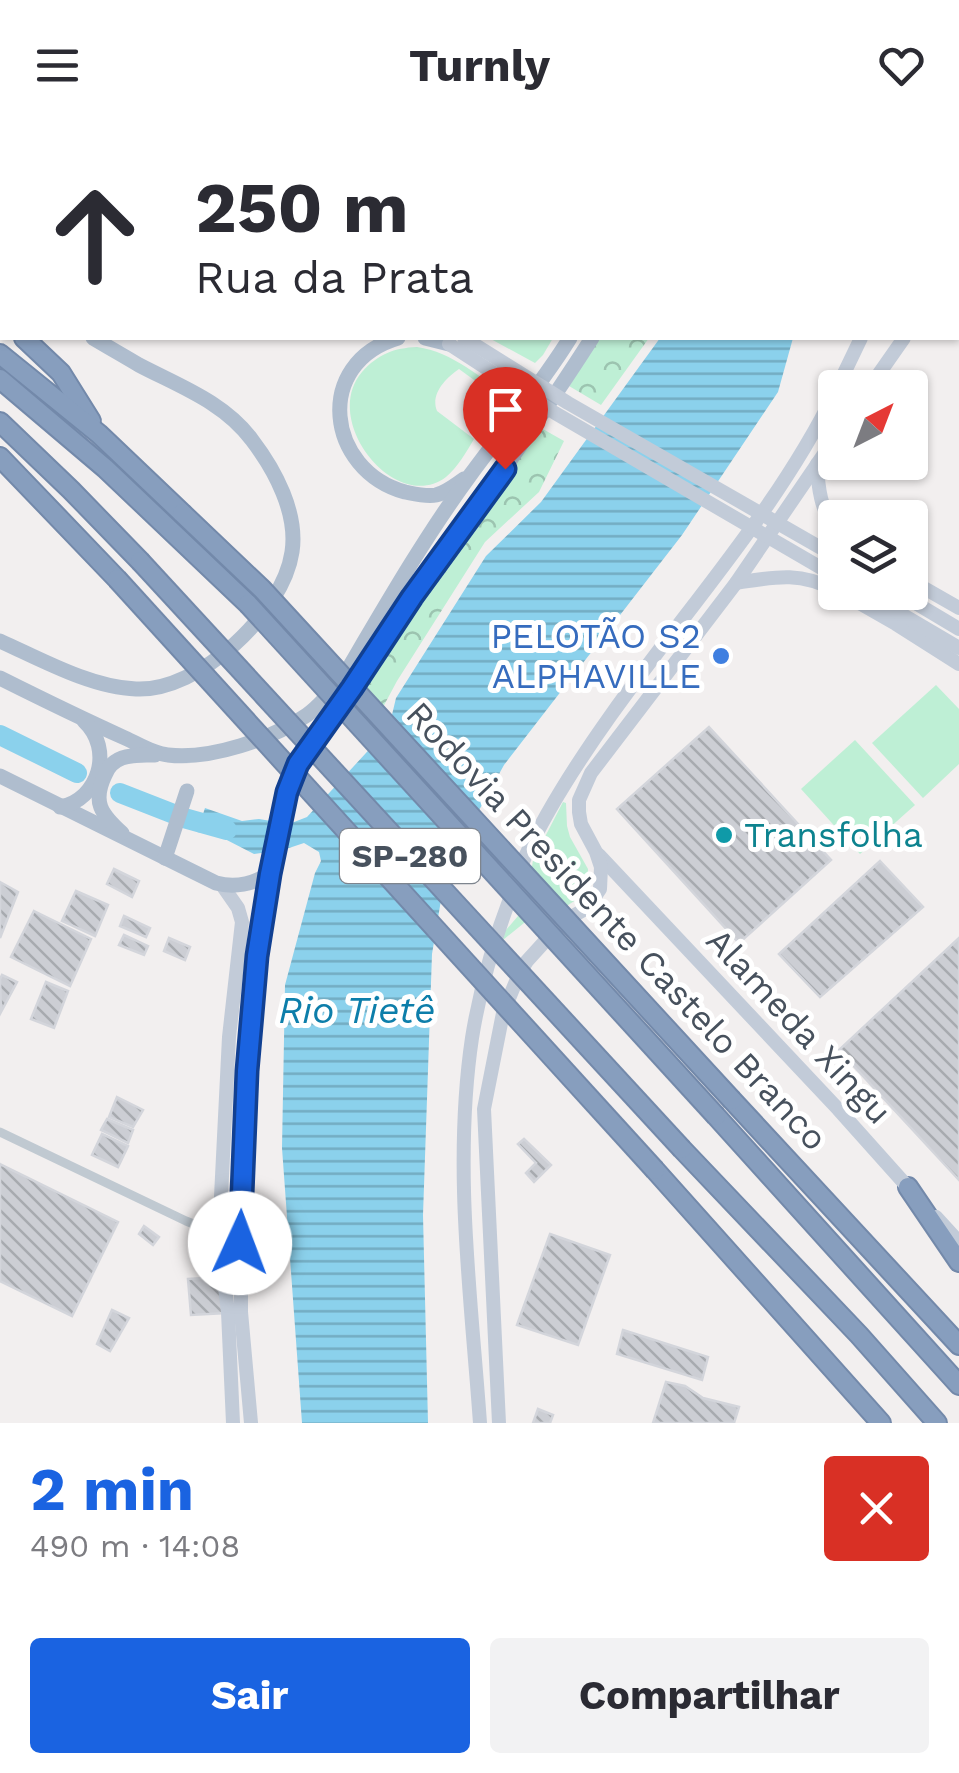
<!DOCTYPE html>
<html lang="pt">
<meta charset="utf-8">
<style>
body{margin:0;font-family:"Work Sans",sans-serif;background:#f2f2f3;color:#2b2b33;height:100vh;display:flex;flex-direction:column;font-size:38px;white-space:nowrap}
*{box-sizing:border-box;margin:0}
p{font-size:32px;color:#7c7c81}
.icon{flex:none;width:55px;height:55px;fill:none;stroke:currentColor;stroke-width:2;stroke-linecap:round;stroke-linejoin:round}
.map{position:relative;height:1293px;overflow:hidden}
.side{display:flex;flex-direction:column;background:#fff;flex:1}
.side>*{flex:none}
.top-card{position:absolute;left:0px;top:0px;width:960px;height:210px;box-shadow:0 2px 8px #0004;background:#fff;color:#2b2b33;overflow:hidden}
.needle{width:65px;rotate:42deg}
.controls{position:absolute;left:818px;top:240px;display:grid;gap:20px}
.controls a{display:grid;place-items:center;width:110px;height:110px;border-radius:10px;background:#fff;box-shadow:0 2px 8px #0004;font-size:50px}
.pin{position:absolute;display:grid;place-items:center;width:85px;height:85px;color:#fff;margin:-102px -42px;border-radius:50% 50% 50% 0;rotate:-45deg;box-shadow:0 0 10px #0007}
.pin .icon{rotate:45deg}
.me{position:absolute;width:110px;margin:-55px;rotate:2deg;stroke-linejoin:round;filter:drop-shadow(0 0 8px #0008)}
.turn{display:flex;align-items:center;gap:35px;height:210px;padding:0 30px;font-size:45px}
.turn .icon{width:130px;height:130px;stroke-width:2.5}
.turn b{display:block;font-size:70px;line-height:85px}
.round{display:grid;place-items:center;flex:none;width:105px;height:105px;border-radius:10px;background:#f2f2f3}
.head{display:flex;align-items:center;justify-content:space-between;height:170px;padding:0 30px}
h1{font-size:60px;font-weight:700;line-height:75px;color:#1a63e1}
.cta{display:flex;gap:20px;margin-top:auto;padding:20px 30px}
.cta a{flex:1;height:115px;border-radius:10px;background:#1a63e1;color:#fff;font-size:40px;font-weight:700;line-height:115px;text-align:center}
.cta a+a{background:#f2f2f3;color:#2b2b33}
header{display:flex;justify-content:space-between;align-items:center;height:130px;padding:0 30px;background:#fff;font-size:45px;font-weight:700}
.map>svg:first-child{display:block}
</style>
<header><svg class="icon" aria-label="menu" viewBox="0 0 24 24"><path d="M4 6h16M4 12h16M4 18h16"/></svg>Turnly<svg class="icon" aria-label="heart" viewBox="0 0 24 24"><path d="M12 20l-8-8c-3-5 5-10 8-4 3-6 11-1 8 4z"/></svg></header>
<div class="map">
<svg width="959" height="1293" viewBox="0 0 959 1293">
<defs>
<pattern id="forest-crowns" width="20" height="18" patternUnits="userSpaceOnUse" patternTransform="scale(2.5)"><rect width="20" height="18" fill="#beefd5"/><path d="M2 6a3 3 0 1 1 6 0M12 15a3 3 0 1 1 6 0" fill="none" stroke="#9cc4b0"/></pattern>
<pattern id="water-rules" width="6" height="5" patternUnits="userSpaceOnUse" patternTransform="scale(2.5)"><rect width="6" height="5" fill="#8bd1ec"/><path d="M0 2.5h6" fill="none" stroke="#73acc2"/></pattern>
<pattern id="building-back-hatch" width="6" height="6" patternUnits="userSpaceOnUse" patternTransform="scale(2.5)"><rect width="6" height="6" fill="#ccced4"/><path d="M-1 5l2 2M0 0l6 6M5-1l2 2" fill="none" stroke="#a7aaaf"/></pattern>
</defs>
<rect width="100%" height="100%" fill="#f2efef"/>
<g fill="url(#forest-crowns)">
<path d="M600,208H649L601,275L569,256Z"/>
<path d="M534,294L564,311L539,362L485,412L397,551L374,594L351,569Z"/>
</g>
<g fill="#beefd5">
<path d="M489,208H553L543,225L535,233Z"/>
<path d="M417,217C453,222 482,249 511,269L507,274L459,239C446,248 430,264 437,281L474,309C467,321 457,338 446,347C396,385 320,291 362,242C378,224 394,218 417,217Z"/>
<path d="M936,555L959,579V634L923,668L872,613Z"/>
<path d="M855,610L915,675L860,724L801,659Z"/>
<path d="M563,672L566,673L567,696L570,707L588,739L587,756L579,768L565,777L545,776L503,810L500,807L518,786L534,761L531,743L533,730Z"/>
</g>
<path fill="url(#water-rules)" d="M660,208H793L778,262L682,405L504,635L446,740L432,824L423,1085L428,1293H302L282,1018L285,855L315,743L321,731L319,722L304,713L283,720L254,724L219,706L197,702L205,678L242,691L259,689L289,694L307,687L377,611L391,589L396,568L486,426L541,372Z"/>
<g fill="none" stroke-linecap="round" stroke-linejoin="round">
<g stroke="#8bd1ec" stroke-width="20">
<path d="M0,605L77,643"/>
<path d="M120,663L184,688L227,700"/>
</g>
</g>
<g fill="url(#building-back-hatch)" stroke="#d3d5db" stroke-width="2.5">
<path d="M0,0H121L122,2H2V86L0,87Z"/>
<path d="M709,597L831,730L739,813L617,679Z"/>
<path d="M880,731L923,777L820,867L779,824Z"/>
<path d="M114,739L139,751L132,767L107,754Z"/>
<path d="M0,752L18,762L0,808Z"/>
<path d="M76,761L108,775L95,806L62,791Z"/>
<path d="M34,781L91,809L70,856L11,827Z"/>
<path d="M124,786L150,798L146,807L120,796Z"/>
<path d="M124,805L148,816L144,825L119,815Z"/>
<path d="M169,808L190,817L185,830L164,821Z"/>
<path d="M959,808V1050L839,920Z"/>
<path d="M2,845L17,852L1,882L0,849Z"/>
<path d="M46,852L68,861L54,898L31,889Z"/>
<path d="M117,967L143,980L133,997L109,987Z"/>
<path d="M107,989L133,1000L128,1013L101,1000Z"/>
<path d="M102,1004L128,1016L118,1037L92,1025Z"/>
<path d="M524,1009L551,1035L534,1052L526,1043L536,1033L518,1014Z"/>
<path d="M0,1034L118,1092L72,1186L0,1151Z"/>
<path d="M144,1096L159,1107L153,1115L139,1104Z"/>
<path d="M550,1104L610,1125L578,1215L517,1195Z"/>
<path d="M223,1147L226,1183L191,1185L188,1149Z"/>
<path d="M112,1180L129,1188L110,1221L97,1214Z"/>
<path d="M623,1200L708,1227L702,1250L617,1224Z"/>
<path d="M666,1252L685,1256L703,1268L739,1277L734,1293H653Z"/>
<path d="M538,1279L553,1285L550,1293H533Z"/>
</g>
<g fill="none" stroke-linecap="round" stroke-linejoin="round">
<g stroke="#7389aa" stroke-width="22">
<g id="highway">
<path d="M0,186L2,188"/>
<path d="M24,208L61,243L91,291"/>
<path d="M0,224L99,304L182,383"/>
<path d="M0,249L105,338L248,474"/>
<path d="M0,292L71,360L140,431"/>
<path d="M0,327L117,449"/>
<path d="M732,970L959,1215"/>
<path d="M716,986L959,1255"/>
<path d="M682,1019L859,1205L937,1293"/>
<path d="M655,1040L881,1293"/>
<path d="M908,1057L959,1132"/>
</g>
</g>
<g stroke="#c0c9d1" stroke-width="9">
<path d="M582,2L585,0"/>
<path d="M0,1002L186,1091L241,1113"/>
</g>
<g stroke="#c2cbd8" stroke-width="14">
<path d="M913,2V0"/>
<path d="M934,2L935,0"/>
<path d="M0,126L2,127"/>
<path d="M958,152L959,150"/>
<path d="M837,258L861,208"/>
<path d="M869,258L904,208"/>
<path d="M817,334C818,358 821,380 835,399"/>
<path d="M910,450L959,478"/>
<path d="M736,453C774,447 799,441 835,460"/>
<path d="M840,462L896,494L959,534"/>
<path d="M864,462L959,518"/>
<path d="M897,462L959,499"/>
<path d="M599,725L838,979L914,1064"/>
<path d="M518,747C531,770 540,783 566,790"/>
<path d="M222,755L238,778L242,792L229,907L219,1106L228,1182L233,1293"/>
<path d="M936,1087L959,1112"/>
<path d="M251,1293L241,1182V1113L249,907L257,827L269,744"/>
<path d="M480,1293C471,1166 453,1035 472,908C480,858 494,810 512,763C517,751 520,739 525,727C548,677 579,630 611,585C687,478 777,380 835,262"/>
<path d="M499,1293L484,979L503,883L519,844L527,831L547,809L566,790L587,778L600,759L601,737L596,722L581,694L579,682V670L591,643L736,453L835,308"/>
</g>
<g stroke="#afbdce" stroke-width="15">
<path d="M644,2V0"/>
<path d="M660,2L661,0"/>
<path d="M0,134L2,137"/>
<path d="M398,208C313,233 326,340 405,362C415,364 427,367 436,365C447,362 455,355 464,349"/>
<path d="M425,208L449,214"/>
<path d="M0,511C40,529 92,558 136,559C199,562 283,483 292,422C298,383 275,340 252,310C224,272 179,256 139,235C124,226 108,217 93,208"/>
<path d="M0,548C42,569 83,589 125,608C138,614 154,624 168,625C210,630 272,609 307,585C321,575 333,560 344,546C384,478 424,408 471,344C504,299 541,255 570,208"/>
<path d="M0,646L216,753C234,758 253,754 269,744C278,708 280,667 298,634C314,605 338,581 356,553C433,437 517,326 592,208"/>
<path d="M60,677C99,670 114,619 84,591"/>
<path d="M122,703C101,684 92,672 105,645C108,637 114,631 122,628C133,624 144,625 155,625"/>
<path d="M165,728L187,661"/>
</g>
<use href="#highway" stroke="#879ebe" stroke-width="18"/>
<g stroke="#7389aa" stroke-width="22" stroke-linecap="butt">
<g id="highway-bridge">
<path d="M182,383L262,459L732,970"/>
<path d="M140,431L682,1019"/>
<path d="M117,449L655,1040"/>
<path d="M248,474L716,986"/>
</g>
</g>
<g stroke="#c2cbd8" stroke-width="14">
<path d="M464,208L568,273L835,426"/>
<path d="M449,214L555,283L835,446"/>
</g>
<use href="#highway-bridge" stroke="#879ebe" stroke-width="18"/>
</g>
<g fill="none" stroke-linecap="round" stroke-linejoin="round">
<g stroke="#114092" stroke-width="25">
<path id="route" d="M240,1113L247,941L257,826L270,744L287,662L298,634L352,558L412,467L505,339"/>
</g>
<use href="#route" stroke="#1a63e1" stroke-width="18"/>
</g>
<circle fill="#3f7fe0" stroke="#fff" stroke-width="4" cx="721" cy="526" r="10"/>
<circle fill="#0f9aa8" stroke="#fff" stroke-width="4" cx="724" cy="705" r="10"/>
<g text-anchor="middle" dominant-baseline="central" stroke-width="10" stroke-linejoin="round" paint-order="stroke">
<rect fill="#fff" stroke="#7e858e" stroke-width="2.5" x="340" y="699" width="140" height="54" rx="8"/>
<g font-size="32" font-weight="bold" fill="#47515d">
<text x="410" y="726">SP-280</text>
</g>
<g font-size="35" fill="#366cbe" stroke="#fff" text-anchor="end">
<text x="701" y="506">PELOTÃO S2<tspan x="701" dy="40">ALPHAVILLE</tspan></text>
</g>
<g font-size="35" fill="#0d838f" stroke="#fff" text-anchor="start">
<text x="744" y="705">Transfolha</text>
</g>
<g font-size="35" fill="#47515d" stroke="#fff">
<text transform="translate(617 796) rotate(47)">Rodovia Presidente Castelo Branco</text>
<text transform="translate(799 896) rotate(47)">Alameda Xingu</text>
</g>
<g font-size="38" font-style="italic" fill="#0d7eaa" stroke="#fff">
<text x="357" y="880">Rio Tietê</text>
</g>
</g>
</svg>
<div class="controls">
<a><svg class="needle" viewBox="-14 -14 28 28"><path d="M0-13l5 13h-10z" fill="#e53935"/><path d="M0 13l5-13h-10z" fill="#7c7c81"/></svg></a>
<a><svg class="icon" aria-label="layers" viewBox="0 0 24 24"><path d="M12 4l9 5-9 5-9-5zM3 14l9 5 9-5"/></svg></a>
</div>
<div class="pin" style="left:505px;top:339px;background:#d93025"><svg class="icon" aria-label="arrive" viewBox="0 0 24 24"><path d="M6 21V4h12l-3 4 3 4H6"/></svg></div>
<svg class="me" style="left:240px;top:1113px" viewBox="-20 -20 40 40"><circle r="19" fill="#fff"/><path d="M0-13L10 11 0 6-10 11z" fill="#1a63e1"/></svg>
<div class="top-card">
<div class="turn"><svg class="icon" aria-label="ahead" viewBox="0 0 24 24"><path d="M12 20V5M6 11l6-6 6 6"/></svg><div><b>250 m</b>Rua da Prata</div></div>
</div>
</div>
<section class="side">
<div class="head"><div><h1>2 min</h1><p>490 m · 14:08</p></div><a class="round" style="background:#d93025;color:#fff"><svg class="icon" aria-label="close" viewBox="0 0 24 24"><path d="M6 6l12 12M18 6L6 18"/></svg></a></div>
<div class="cta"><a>Sair</a><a>Compartilhar</a></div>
</section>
